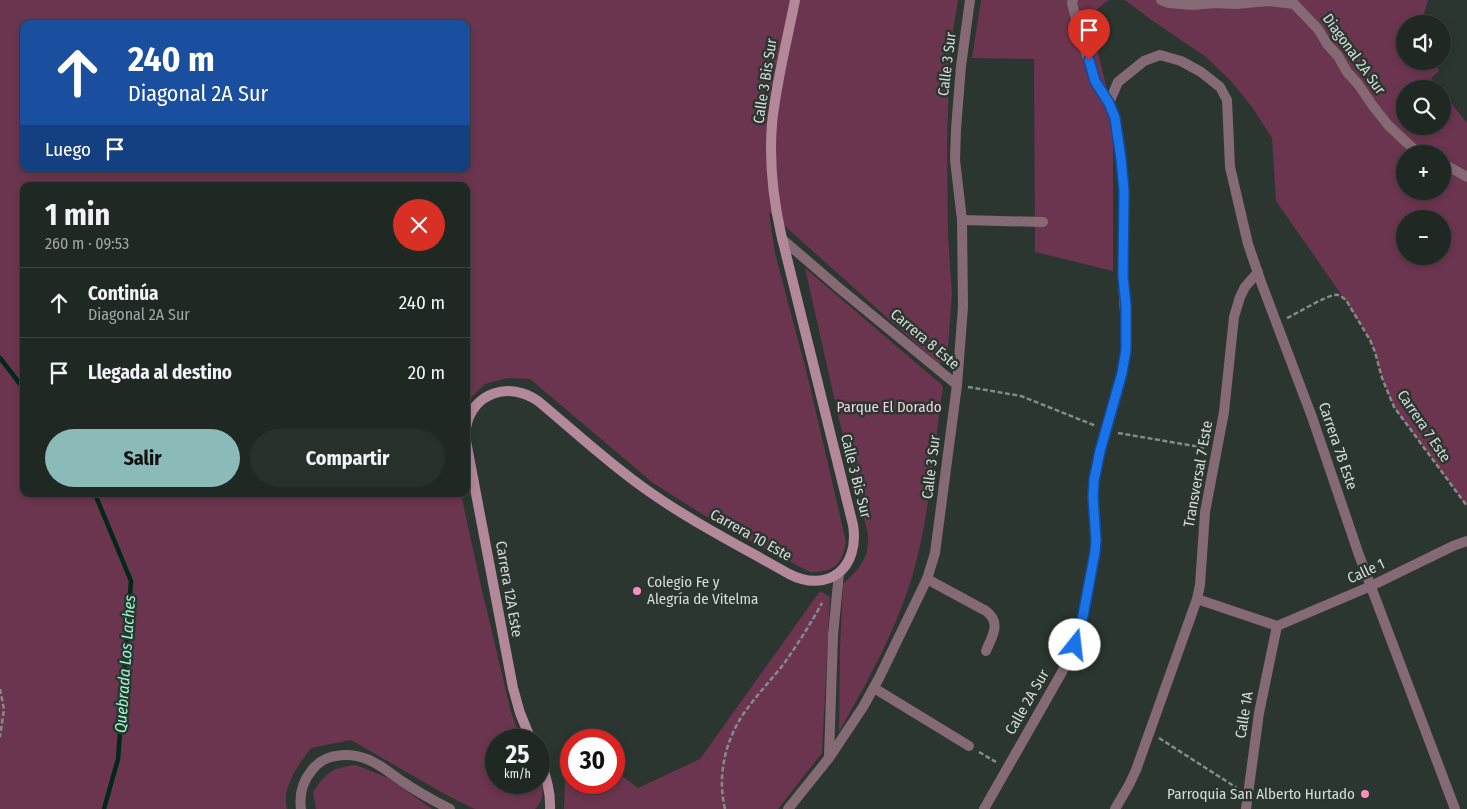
<!DOCTYPE html>
<html lang="es">
<meta charset="utf-8">
<style>
body{margin:0;font-family:"Fira Sans Condensed",sans-serif;background:#28302c;color:#f1f3f6;height:100vh;display:flex;flex-direction:column;font-size:19px;white-space:nowrap}
*{box-sizing:border-box;margin:0}
p{font-size:16px;color:#a2a6a6}
.icon{flex:none;width:28px;height:28px;fill:none;stroke:currentColor;stroke-width:2;stroke-linecap:round;stroke-linejoin:round}
.map{position:relative;flex:1;overflow:hidden}
.panel{position:absolute;left:20px;top:182px;width:450px;height:315px;display:flex;flex-direction:column;background:#202824;border-radius:10px;box-shadow:0 2px 8px #0003,0 0 0 1px #3d4441}
.panel>*{flex:none}
.top-card{position:absolute;left:20px;top:20px;width:450px;height:152px;border-radius:10px;box-shadow:0 2px 8px #0003,0 0 0 1px #3d4441;background:#1a4fa0;color:#fff;overflow:hidden}
.tools{position:absolute;left:1396px;top:15px;display:grid;gap:10px}
.tools a{display:grid;place-items:center;width:55px;height:55px;border-radius:50%;background:#202824;box-shadow:0 2px 8px #0003,0 0 0 1px #3d4441;font-size:25px}
.speed{position:absolute;left:485px;top:729px;display:flex;gap:10px;font-size:25px;font-weight:700;text-align:center}
.speed>*{display:grid;place-content:center;width:65px;height:65px;border-radius:50%;background:#202824;box-shadow:0 2px 8px #0003,0 0 0 1px #3d4441;line-height:1}
.speed small{font-size:12px;font-weight:400}
.speed .limit{border:8px solid #d22;background:#fff;color:#111}
.pin{position:absolute;display:grid;place-items:center;width:42px;height:42px;color:#fff;margin:-51px -21px;border-radius:50% 50% 50% 0;rotate:-45deg;box-shadow:0 0 5px #0007}
.pin .icon{rotate:45deg}
.me{position:absolute;width:55px;margin:-28px;rotate:16deg;stroke-linejoin:round;filter:drop-shadow(0 0 4px #0008)}
.turn{display:flex;align-items:center;gap:18px;height:105px;padding:0 25px;font-size:22px}
.turn .icon{width:65px;height:65px;stroke-width:2.5}
.turn b{display:block;font-size:35px;line-height:42px}
.then{display:flex;align-items:center;height:48px;padding:0 25px;background:#0003;gap:10px;font-size:19px}
.round{display:grid;place-items:center;flex:none;width:52px;height:52px;border-radius:26px;background:#28302c}
.headline{display:flex;align-items:center;justify-content:space-between;height:85px;padding:0 25px}
h1{font-size:30px;font-weight:700;line-height:38px}
.cta{display:flex;gap:10px;margin-top:auto;padding:10px 25px}
.cta a{flex:1;height:58px;border-radius:30px;background:#8bbbb9;color:#111;font-size:20px;font-weight:700;line-height:58px;text-align:center}
.cta a+a{background:#28302c;color:#f1f3f6}
ul{padding:0;list-style:none}
li{display:flex;align-items:center;gap:15px;height:70px;padding:0 25px;border-top:1px solid #3d4441}
li div{flex:1}
li b{display:block;font-size:19px}
li em{font-style:normal}
.map>svg:first-child{display:block}
</style>
<div class="map">
<svg width="1467" height="809" viewBox="0 0 1467 809">
<rect width="100%" height="100%" fill="#2b3630"/>
<g fill="#6b354f" fill-rule="evenodd">
<path d="M0,0H958L950,48L947,145L948,236L952,294L947,361L939,364L769,212L775,253L809,382L846,542C842,565 834,572 810,572L721,526L653,483L530,379L507,378L485,384L466,403V186H24V494H461L481,586L511,712L521,740H496V782H539V776C544,788 545,799 535,809H476L472,808L441,792L351,740L311,748C299,764 281,788 287,809H0ZM24,24H466V169H24Z"/>
<path d="M981,0H1111L1107,1L1093,13V34L1105,81L1113,130V271L1035,252L1034,59L972,58Z"/>
<path d="M1125,0H1428L1421,24H1405V61H1435L1439,71L1431,78L1439,89H1405V126H1442L1443,93L1467,123V506L1394,407L1382,378L1375,352L1364,329L1345,300L1276,201L1272,138L1252,107L1230,80L1206,57L1150,19ZM1405,154H1442V191H1405ZM1405,219H1442V256H1405Z"/>
<path d="M805,268L943,386C934,448 930,514 913,574C896,630 868,681 839,732L840,646L843,584C861,567 869,559 868,534L841,428Z"/>
<path d="M820,591L830,597L822,753L778,809H564L565,780L571,776V782H614V770L638,788L700,759Z"/>
<path d="M356,765L388,778L432,809H316L313,792C327,772 331,768 356,765Z"/>
</g>
<g fill="none" stroke-linecap="round" stroke-linejoin="round">
<g stroke="#012819" stroke-width="4.5">
<path d="M0,358L24,389"/>
<path d="M95,494L131,581L118,759L104,809"/>
</g>
<g stroke="#838c88" stroke-width="2.5" stroke-dasharray="5 2.5" stroke-linecap="butt">
<path d="M1287,318C1298,313 1325,296 1335,295C1339,294 1342,297 1346,300L1370,340L1375,352L1382,378L1394,407L1467,506"/>
<path d="M968,387L1021,396L1096,426"/>
<path d="M1118,433L1206,448"/>
<path d="M0,689L4,709L0,737"/>
<path d="M1159,738L1237,788"/>
<path d="M979,752L996,762"/>
<path d="M725,809C717,776 725,741 744,713C756,696 770,681 783,665C797,645 810,625 822,603"/>
</g>
<g stroke="#856a75" stroke-width="10">
<path d="M1161,0L1169,3L1193,5L1214,3L1237,4L1267,1L1294,4L1318,29L1327,44L1338,56L1347,72L1358,84L1373,106L1388,125L1419,154"/>
<path d="M1109,103L1118,82L1144,61L1160,55L1181,61L1201,72L1220,87L1227,100L1230,167L1248,244L1261,282L1312,417L1359,555L1455,809"/>
<path d="M1442,163L1467,177"/>
<path d="M962,220L1043,222"/>
<path d="M782,239L839,288L957,385"/>
<path d="M927,579L986,611C1002,623 992,636 986,651"/>
<path d="M1197,599L1277,626"/>
<path d="M1277,626L1371,586L1453,546L1467,541"/>
<path d="M874,688L969,746"/>
<path d="M829,757L833,635L839,573"/>
<path d="M301,809C299,794 302,782 312,770C326,751 356,752 375,763C385,768 394,776 403,782C418,792 434,801 450,809"/>
<path d="M788,809L829,758L863,707L879,678L927,579L935,553L957,385L963,307L962,220L955,160L956,129L961,66L970,0"/>
<path d="M984,809L1062,672C1082,634 1087,594 1095,552C1096,528 1091,504 1095,480C1100,440 1118,402 1124,362C1129,333 1123,304 1123,275C1123,223 1127,170 1115,119C1112,103 1099,91 1093,76L1075,15L1072,3L1073,0"/>
<path d="M1115,809L1129,785L1136,770L1197,599L1200,585L1205,512L1224,412L1234,317L1240,297L1245,287L1258,272"/>
<path d="M1246,809L1259,713L1277,626"/>
</g>
<g stroke="#b3889a" stroke-width="10">
<path d="M466,428C472,392 510,381 538,401C573,430 607,462 644,488C690,521 740,546 789,574C828,594 860,568 853,525L781,234C773,198 769,161 772,124C776,83 787,41 795,0"/>
<path d="M466,441L513,688L520,713L531,740"/>
<path d="M539,758C546,775 551,791 550,809"/>
</g>
</g>
<g fill="none" stroke-linecap="round" stroke-linejoin="round">
<g stroke="#114b97" stroke-width="12">
<path id="route" d="M1075,645L1083,616L1095,552L1096,540L1093,497L1094,480L1100,451L1122,373L1126,350V306L1123,276L1124,191L1121,159L1115,118L1109,103L1095,81L1089,60"/>
</g>
<use href="#route" stroke="#1a73e8" stroke-width="9"/>
</g>
<g fill="#fc8fc1" stroke="#2b3630" stroke-width="2">
<circle cx="637" cy="591" r="5"/>
<circle cx="1365" cy="794" r="5"/>
</g>
<g text-anchor="middle" dominant-baseline="central" stroke-width="5" stroke-linejoin="round" paint-order="stroke">
<g font-size="15" fill="#d5dcd9" stroke="#2b3630">
<text transform="translate(1354 54) rotate(54)">Diagonal 2A Sur</text>
<text transform="translate(947 64) rotate(-83)">Calle 3 Sur</text>
<text transform="translate(765 81) rotate(-81)">Calle 3 Bis Sur</text>
<text transform="translate(925 339) rotate(40)">Carrera 8 Este</text>
<text transform="translate(1424 426) rotate(56)">Carrera 7 Este</text>
<text transform="translate(1338 446) rotate(71)">Carrera 7B Este</text>
<text transform="translate(931 467) rotate(-83)">Calle 3 Sur</text>
<text transform="translate(1198 474) rotate(-80)">Transversal 7 Este</text>
<text transform="translate(856 476) rotate(76)">Calle 3 Bis Sur</text>
<text transform="translate(751 535) rotate(29)">Carrera 10 Este</text>
<text transform="translate(1366 571) rotate(-25)">Calle 1</text>
<text transform="translate(509 589) rotate(80)">Carrera 12A Este</text>
<text transform="translate(1027 702) rotate(-60)">Calle 2A Sur</text>
<text transform="translate(1244 715) rotate(-81)">Calle 1A</text>
</g>
<g font-size="15" fill="#f4cfde" stroke="#2b3630">
<text x="889" y="407">Parque El Dorado</text>
</g>
<g font-size="15" fill="#d5dcd9" stroke="#2b3630" text-anchor="start">
<text x="647" y="582">Colegio Fe y<tspan x="647" dy="17">Alegría de Vitelma</tspan></text>
<text x="1355" y="794" text-anchor="end">Parroquia San Alberto Hurtado</text>
</g>
<g font-size="16" font-style="italic" fill="#96fbce" stroke="#2b3630">
<text transform="translate(125 664) rotate(-86)">Quebrada Los Laches</text>
</g>
</g>
</svg>
<div class="tools">
<a><svg class="icon" aria-label="sound" viewBox="0 0 24 24"><path d="M4 9h4l5-4v14l-5-4H4zM17 9q2 3 0 6"/></svg></a>
<a><svg class="icon" aria-label="search" viewBox="0 0 24 24"><circle cx="10" cy="10" r="6"/><path d="M15 15l6 6"/></svg></a>
<a>+</a>
<a>−</a>
</div>
<div class="speed"><div>25<small>km/h</small></div><div class="limit">30</div></div>
<div class="pin" style="left:1089px;top:60px;background:#d93025"><svg class="icon" aria-label="arrive" viewBox="0 0 24 24"><path d="M6 21V4h12l-3 4 3 4H6"/></svg></div>
<svg class="me" style="left:1075px;top:645px" viewBox="-20 -20 40 40"><circle r="19" fill="#fff"/><path d="M0-13L10 11 0 6-10 11z" fill="#1a73e8"/></svg>
<div class="top-card">
<div class="turn"><svg class="icon" aria-label="ahead" viewBox="0 0 24 24"><path d="M12 20V5M6 11l6-6 6 6"/></svg><div><b>240 m</b>Diagonal 2A Sur</div></div>
<div class="then">Luego<svg class="icon" aria-label="arrive" viewBox="0 0 24 24"><path d="M6 21V4h12l-3 4 3 4H6"/></svg></div>
</div>
<section class="panel">
<div class="headline"><div><h1>1 min</h1><p>260 m · 09:53</p></div><a class="round" style="background:#d93025;color:#fff"><svg class="icon" aria-label="close" viewBox="0 0 24 24"><path d="M6 6l12 12M18 6L6 18"/></svg></a></div>
<ul>
<li><svg class="icon" aria-label="ahead" viewBox="0 0 24 24"><path d="M12 20V5M6 11l6-6 6 6"/></svg><div><b>Continúa</b><p>Diagonal 2A Sur</p></div><em>240 m</em></li>
<li><svg class="icon" aria-label="arrive" viewBox="0 0 24 24"><path d="M6 21V4h12l-3 4 3 4H6"/></svg><div><b>Llegada al destino</b></div><em>20 m</em></li>
</ul>
<div class="cta"><a>Salir</a><a>Compartir</a></div>
</section>
</div>
